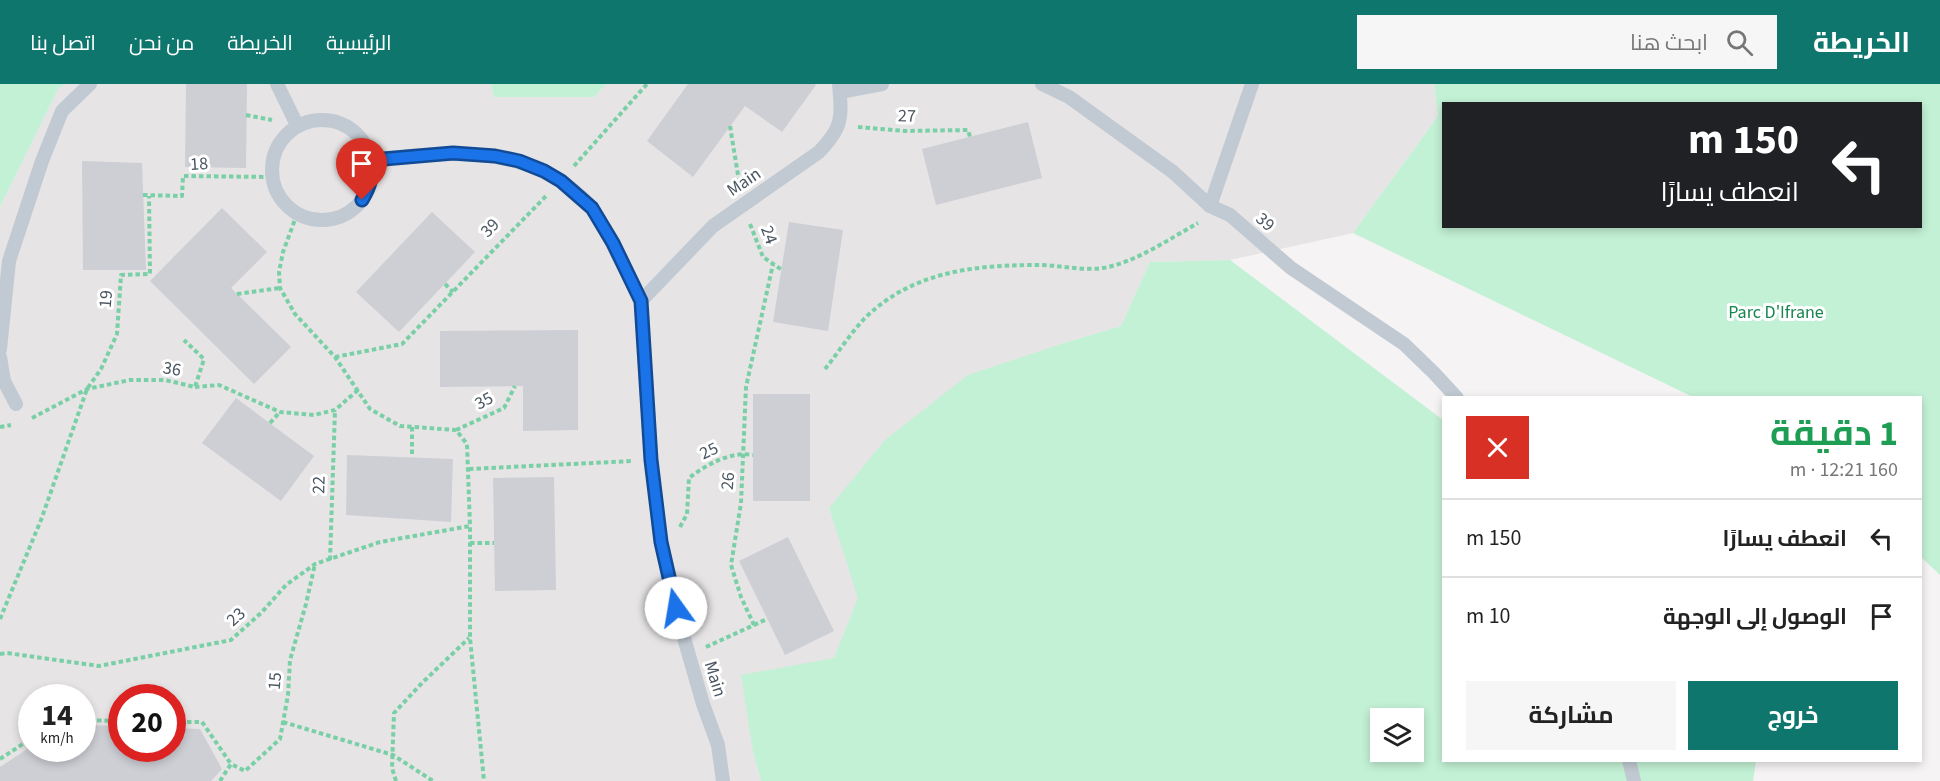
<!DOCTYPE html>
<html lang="ar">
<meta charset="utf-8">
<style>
body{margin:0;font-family:"Source Sans 3",Cairo,sans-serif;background:#f6f6f6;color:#222;direction:rtl;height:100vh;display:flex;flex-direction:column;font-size:22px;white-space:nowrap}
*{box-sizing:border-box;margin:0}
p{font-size:20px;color:#767676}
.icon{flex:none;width:33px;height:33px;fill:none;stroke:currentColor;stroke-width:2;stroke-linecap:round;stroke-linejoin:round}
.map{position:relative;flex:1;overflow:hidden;direction:ltr}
.side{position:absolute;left:1442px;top:312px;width:480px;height:366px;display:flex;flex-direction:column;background:#fff;border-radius:0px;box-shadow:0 3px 9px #0003;direction:rtl}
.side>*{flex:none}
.banner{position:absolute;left:1442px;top:18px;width:480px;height:126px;border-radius:0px;box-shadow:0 3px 9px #0003;direction:rtl;background:#202124;color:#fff;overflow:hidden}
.buttons{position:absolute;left:1370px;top:624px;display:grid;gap:12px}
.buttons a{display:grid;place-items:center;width:54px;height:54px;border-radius:0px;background:#fff;box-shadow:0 3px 9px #0003;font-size:30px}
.speed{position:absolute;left:18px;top:600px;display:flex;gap:12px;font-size:30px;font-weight:700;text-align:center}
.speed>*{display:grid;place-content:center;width:78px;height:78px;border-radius:50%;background:#fff;box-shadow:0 3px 9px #0003;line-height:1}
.speed small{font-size:15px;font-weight:400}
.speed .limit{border:9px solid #d22;background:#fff;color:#111}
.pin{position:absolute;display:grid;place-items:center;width:51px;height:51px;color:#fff;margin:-62px -26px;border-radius:50% 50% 50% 0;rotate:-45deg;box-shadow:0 0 6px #0007}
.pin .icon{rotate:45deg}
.me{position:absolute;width:66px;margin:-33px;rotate:347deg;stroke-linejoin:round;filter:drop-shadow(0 0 4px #0008)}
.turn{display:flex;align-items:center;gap:21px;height:126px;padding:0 24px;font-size:27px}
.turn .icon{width:78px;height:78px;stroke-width:2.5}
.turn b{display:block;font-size:42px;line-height:51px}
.round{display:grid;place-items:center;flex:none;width:63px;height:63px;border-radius:0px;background:#f6f6f6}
.headline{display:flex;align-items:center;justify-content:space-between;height:102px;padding:0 24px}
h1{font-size:36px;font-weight:700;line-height:45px;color:#1e9e55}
.primary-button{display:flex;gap:12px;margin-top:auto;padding:12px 24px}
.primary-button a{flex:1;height:69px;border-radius:0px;background:#0f766e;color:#fff;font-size:24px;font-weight:700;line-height:69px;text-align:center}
.primary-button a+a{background:#f6f6f6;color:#222}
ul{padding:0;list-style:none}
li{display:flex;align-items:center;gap:18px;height:78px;padding:0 24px;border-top:2px solid #e0e0e0}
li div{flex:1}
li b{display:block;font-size:22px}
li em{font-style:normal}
header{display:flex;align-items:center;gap:36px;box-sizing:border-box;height:84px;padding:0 30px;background:#0f766e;color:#fff}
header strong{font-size:28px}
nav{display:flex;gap:33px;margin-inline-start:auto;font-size:21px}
.search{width:420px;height:54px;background:#f6f6f6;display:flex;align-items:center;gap:15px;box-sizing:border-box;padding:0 21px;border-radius:0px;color:#767676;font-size:22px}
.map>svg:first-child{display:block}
</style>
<header>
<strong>الخريطة</strong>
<div class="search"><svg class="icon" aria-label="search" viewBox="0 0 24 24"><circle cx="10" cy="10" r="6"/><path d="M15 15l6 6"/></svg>ابحث هنا</div>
<nav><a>الرئيسية</a><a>الخريطة</a><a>من نحن</a><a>اتصل بنا</a></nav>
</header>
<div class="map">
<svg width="1940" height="697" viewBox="0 0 1940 697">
<rect width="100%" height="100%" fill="#f5f3f3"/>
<path fill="#e6e4e5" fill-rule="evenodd" d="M64,0H491L494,13H594L606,0H1434L1438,32L1353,149L1230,176L1150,178L1121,242L1064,259L829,424L859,514L834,574L753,668L761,697H0V123L58,5ZM32,614H82V664H32ZM122,614H172V664H122Z"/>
<g fill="#c3f1d5" fill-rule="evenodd">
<path d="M0,0H64L58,5L0,123Z"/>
<path d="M491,0H606L594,13H494Z"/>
<path d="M1434,0H1940V491L1920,472V314L1693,313L1353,149L1438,32ZM1443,20H1920V142H1443Z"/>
<path d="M1230,176L1443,336V676L1756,677L1753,697H761L753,668L741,591L834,574L858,514L829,424L885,356L968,291L1064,259L1121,242L1150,178ZM1380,634H1413V668H1380Z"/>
</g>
<g fill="#cdcfd5">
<path d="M186,0H247L246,84L185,83Z"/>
<path d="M688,0H814L816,1L782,48L745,22L693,93L647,57Z"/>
<path d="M1028,38L1042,94L936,121L922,65Z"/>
<path d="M82,77L142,79L146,186H83Z"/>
<path d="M222,124L267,168L231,204L291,263L254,300L150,197Z"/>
<path d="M432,128L475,168L399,248L356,208Z"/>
<path d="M789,138L843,146L828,247L773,238Z"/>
<path d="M578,246V346L523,347V302L440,303V247Z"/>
<rect x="753" y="310" width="57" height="107"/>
<path d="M236,314L314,372L281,417L202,359Z"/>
<path d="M347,371L453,375L451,438L346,431Z"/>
<path d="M554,393L556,506L495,507L493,394Z"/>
<path d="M788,453L834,547L785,571L739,477Z"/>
<path d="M82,641L122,642V664H172V644L200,645L222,685L211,697H0V683L32,662V664H82Z"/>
</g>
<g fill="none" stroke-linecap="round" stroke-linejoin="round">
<g stroke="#7ad0a6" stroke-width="4" stroke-dasharray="4.5 3" stroke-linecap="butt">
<path d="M246,31L272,36"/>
<path d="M730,42L739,97"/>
<path d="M858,43L905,47L968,46L970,53"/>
<path d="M574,82L647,0"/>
<path d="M143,111L182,112L183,92L272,93"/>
<path d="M297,130L283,168L279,188L280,204L295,230L335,273L370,325L400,342L456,346L467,360L470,442V554L484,697"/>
<path d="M750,140L763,173L782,186"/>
<path d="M445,200L453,208"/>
<path d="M237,210L280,204"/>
<path d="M335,273L402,260L546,112"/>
<path d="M825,285C838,269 850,250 864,235C912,187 975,181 1039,181C1063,181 1088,189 1112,182C1142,174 1171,154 1198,139"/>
<path d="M195,303L219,301L280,328L314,331L335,326L358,306"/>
<path d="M32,334L87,305L130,296H165L195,303L204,275L184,256"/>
<path d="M270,339L280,328"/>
<path d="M0,343L11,341"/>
<path d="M412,343V373"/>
<path d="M456,346L504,324L515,302"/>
<path d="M469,385L633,377"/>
<path d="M680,443L687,430L689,394C707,380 731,367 753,371"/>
<path d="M470,459H494"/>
<path d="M330,476L335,326"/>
<path d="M0,535L41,436L87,305L101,285L117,250L121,191L150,190L149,112"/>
<path d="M754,541L767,535"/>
<path d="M706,563L754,541L741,513L731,481L741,419L746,303L773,180"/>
<path d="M0,570L7,569L99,582L231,556L262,528L286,501L315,480L380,458L470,442"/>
<path d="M82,636L122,637"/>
<path d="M172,638H202L231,680"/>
<path d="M283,638L393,671L433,697"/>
<path d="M0,675L32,654"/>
<path d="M220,697L231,680L245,687L280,655L288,611L290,576L306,520L315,480"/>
<path d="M396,697L392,684L394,629L422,599L469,554"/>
</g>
<g stroke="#c1cad2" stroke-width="14">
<path d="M277,0L297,41"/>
<path d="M1042,0L1069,13L1173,88L1210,122L1230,131L1291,184L1404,260L1434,289L1457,314"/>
<path d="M840,8L882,0"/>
<circle cx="322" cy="86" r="50"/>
<path d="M372,76C449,67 535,59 591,123C596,129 600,137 603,143C617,167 629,192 641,217"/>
<path d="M1210,122L1252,0"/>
<path d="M0,265L9,177L42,77L62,27L90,0"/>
<path d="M0,273L4,297L16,320"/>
<path d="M1629,676L1634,697"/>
<path d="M723,697L718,661L703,620L682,547L661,458L651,376L641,217L713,142L819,68C843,43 842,34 839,0"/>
</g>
</g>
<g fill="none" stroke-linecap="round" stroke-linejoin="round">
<g stroke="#114b97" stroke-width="15">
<path id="route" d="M362,116C370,102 373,92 372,76L453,69L495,72L519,77L544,87L561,97L592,124L613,159L641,217L651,376L661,458L676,524"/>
</g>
<use href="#route" stroke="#1a73e8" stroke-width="10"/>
</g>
<g text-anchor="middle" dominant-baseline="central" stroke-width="6" stroke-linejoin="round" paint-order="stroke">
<g font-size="18" fill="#4a5661" stroke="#fff">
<text transform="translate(907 32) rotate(2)">27</text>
<text transform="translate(199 80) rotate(-4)">18</text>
<text transform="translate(744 98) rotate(-34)">Main</text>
<text transform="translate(1265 138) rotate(41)">39</text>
<text transform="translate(490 144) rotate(-46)">39</text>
<text transform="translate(769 151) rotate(69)">24</text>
<text transform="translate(106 215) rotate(-86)">19</text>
<text transform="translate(172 285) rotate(9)">36</text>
<text transform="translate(484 317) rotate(-28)">35</text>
<text transform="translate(709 367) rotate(-26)">25</text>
<text transform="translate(728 397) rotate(-86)">26</text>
<text transform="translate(319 401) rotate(-89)">22</text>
<text transform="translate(236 533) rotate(-42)">23</text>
<text transform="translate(715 595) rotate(73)">Main</text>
<text transform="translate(275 597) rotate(-86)">15</text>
</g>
<g font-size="18" fill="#17864f" stroke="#fff">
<text x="1776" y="228">Parc D'Ifrane</text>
</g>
</g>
</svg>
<div class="buttons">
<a><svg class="icon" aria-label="layers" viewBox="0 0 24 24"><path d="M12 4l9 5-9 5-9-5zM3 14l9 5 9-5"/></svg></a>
</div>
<div class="speed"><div>14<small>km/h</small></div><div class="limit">20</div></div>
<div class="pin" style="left:362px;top:116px;background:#d93025"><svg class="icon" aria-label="arrive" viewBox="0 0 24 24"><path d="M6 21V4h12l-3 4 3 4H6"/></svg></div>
<svg class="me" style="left:676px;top:524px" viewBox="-20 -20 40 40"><circle r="19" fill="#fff"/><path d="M0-13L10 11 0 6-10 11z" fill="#1a73e8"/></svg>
<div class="banner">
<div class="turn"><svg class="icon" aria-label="left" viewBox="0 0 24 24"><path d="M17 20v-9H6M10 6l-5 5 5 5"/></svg><div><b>150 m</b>انعطف يسارًا</div></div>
</div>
<section class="side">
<div class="headline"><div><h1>1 دقيقة</h1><p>160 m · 12:21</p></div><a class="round" style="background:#d93025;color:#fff"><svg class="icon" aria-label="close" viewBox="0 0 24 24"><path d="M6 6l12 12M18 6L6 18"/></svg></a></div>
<ul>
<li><svg class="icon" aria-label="left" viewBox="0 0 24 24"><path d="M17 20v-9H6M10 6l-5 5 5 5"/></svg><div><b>انعطف يسارًا</b></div><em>150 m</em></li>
<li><svg class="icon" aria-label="arrive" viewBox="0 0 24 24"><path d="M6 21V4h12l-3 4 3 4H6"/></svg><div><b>الوصول إلى الوجهة</b></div><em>10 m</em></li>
</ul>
<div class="primary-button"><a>خروج</a><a>مشاركة</a></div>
</section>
</div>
